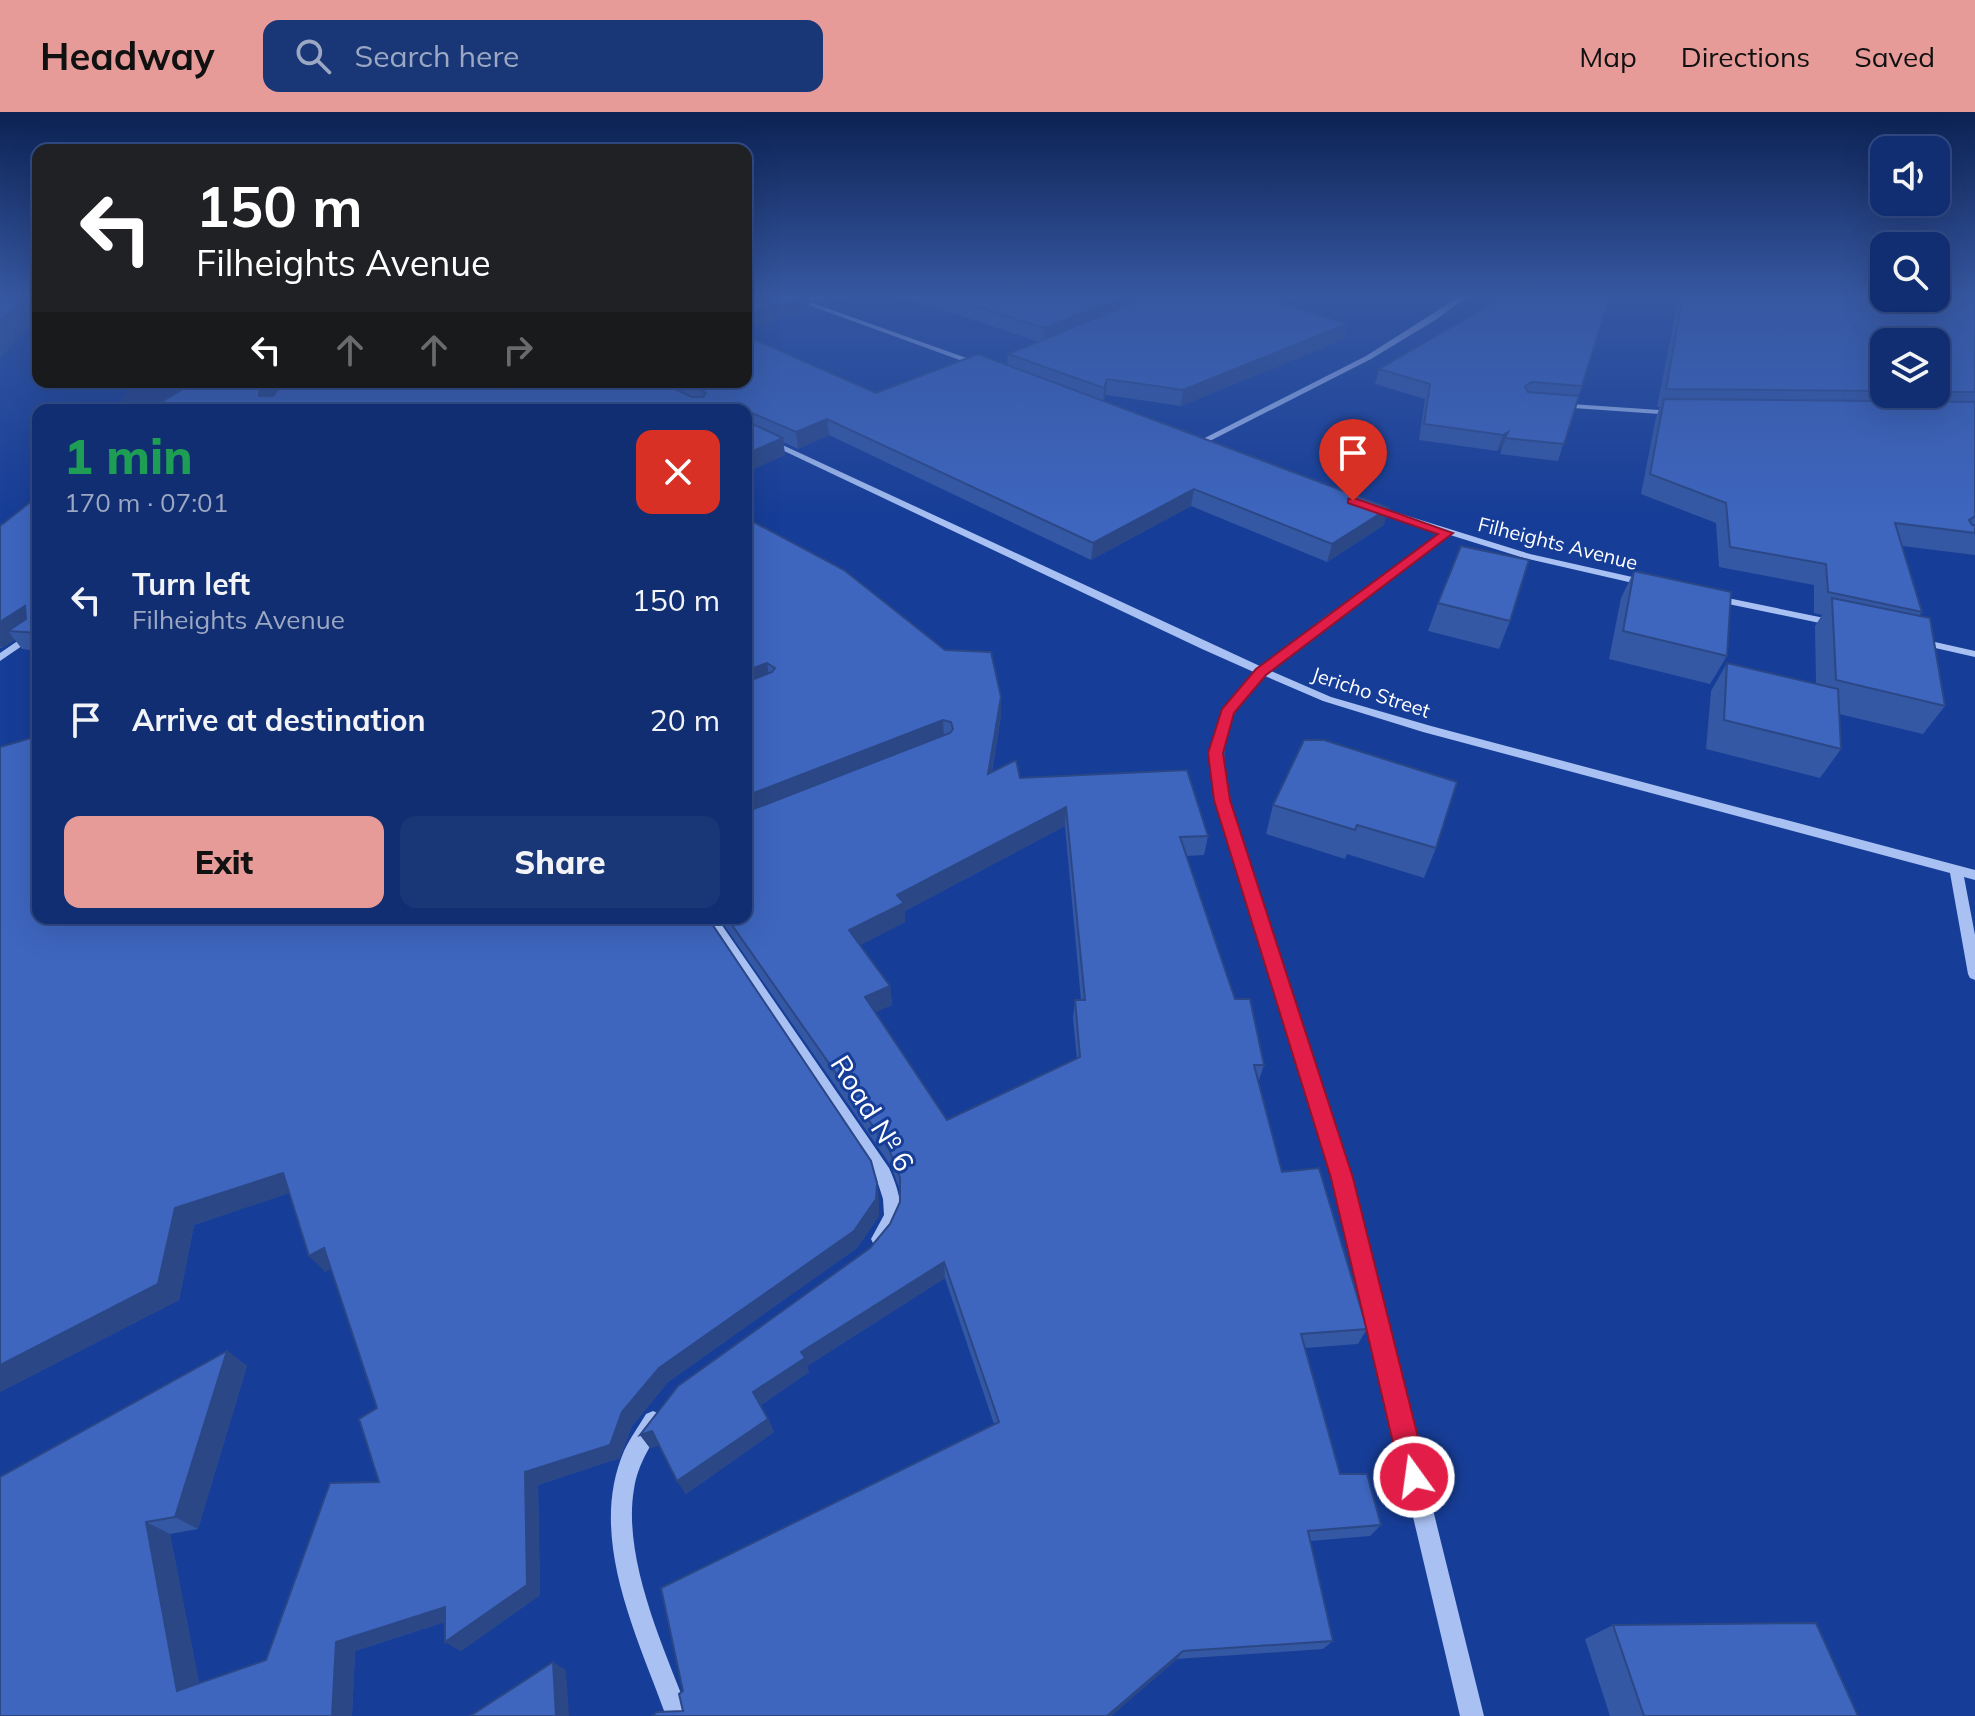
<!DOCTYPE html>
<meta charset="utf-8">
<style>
body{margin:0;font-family:Mulish,sans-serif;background:#193676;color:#f1f3f6;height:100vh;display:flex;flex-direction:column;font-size:30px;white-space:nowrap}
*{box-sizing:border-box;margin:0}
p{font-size:26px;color:#9ca8c3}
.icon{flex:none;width:44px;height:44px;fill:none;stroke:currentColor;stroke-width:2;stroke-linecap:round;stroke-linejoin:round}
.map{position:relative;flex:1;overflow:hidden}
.panel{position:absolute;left:32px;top:292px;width:720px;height:520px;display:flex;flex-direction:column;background:#102e71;border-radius:16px;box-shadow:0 8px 32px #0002,0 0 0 2px #304a84}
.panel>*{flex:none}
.guide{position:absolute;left:32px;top:32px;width:720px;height:244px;border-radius:16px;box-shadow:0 8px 32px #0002,0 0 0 2px #304a84;background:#202124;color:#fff;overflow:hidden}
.tools{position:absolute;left:1870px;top:24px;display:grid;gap:16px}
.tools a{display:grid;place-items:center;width:80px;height:80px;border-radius:16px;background:#102e71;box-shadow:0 8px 32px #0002,0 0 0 2px #304a84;font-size:40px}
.pin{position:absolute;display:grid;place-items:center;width:68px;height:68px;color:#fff;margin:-82px -34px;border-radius:50% 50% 50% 0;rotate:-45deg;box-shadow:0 0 8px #0007}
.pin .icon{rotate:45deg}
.me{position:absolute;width:88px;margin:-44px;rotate:346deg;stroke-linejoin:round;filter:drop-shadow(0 0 6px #0008)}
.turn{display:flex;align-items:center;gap:28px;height:168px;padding:0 32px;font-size:36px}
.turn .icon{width:104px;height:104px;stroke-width:2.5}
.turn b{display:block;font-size:56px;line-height:68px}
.lanes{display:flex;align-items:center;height:76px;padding:0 32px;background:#0003;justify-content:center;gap:40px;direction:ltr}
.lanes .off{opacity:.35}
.round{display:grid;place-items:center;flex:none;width:84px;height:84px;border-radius:16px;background:#193676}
.summary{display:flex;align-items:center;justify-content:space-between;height:136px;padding:0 32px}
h1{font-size:48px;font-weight:800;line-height:60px;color:#1e9e55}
.primary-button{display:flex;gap:16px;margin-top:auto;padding:16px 32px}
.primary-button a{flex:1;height:92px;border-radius:16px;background:#e69b98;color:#111;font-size:32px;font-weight:800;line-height:92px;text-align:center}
.primary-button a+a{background:#193676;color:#f1f3f6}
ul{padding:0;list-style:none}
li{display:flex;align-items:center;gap:24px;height:120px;padding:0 32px}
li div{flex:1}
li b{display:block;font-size:30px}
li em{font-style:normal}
header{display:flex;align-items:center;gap:48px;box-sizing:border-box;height:112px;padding:0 40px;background:#e69b98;color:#111}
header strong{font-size:38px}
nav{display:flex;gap:44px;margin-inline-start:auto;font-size:28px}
.search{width:560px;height:72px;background:#193676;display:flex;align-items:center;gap:20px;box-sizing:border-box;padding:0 28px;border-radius:16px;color:#9ca8c3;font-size:30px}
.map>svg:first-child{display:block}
</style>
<header>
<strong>Headway</strong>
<div class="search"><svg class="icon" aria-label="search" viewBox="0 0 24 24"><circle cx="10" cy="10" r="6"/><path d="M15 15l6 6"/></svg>Search here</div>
<nav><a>Map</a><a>Directions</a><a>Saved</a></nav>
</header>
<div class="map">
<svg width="1975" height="1604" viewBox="0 0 1975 1604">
<rect width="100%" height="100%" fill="#163d97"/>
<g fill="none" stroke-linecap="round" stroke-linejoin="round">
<path fill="#254286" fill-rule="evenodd" d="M137,270H205L184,298H114Z"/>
<g fill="#a8c0f2" fill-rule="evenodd">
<path d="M781,183H790L986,253L979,255Z"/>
<path d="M1462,183H1469L1437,207L1371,247L1198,335L1191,333L1366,244Z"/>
<path d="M1556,291L1674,299L1678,301L1674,303L1559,295L1555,293Z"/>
<path d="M746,316L1262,555L1322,507L1442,421L1366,397V393L1369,392L1530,442L1650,469V473L1646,474L1524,446L1450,423L1330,511L1271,559L1331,585L1431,614L1975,758V768L1964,765L1975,823V868L1970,866L1968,862L1950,761L1423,620L1323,589L1265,564C1221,609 1220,627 1228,688L1351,1066L1484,1604H1460L1333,1066L1216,688C1208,627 1212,605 1256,561L1202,537L746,321Z"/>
<path d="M1713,483L1834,508L1839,511L1834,514L1709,488V484Z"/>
<path d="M38,515V523L0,549V541Z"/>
<path d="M1917,526L1975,539V545L1913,531V527Z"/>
<path d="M703,806H717L889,1056C900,1079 913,1123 880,1135L874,1133L871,1127L884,1103L883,1087L876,1065Z"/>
<path d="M653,1299L660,1302L663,1309C652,1335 639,1347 634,1377C622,1447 665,1539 690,1604H666C637,1523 587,1425 624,1339C630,1326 639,1314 646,1302Z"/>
</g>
</g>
<g fill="#3558a4" fill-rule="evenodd">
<path d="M746,183H855L825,192L809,187L810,197L746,217Z"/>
<path d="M878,183H1302L1281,191L1347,212L1344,227L1181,294L1106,283L1104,289L1384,413L1327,450L1191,394L1091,448L829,323L798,337L783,330L785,343L746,360V298H149L195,270H746L876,281L1007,253L1008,242L1039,230L908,186Z"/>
<path d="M1679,183H1975V443L1902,434L1922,500L1919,504L1945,594L1923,622L1839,602L1841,637L1820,666L1706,637L1711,579L1727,551L1816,572L1815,514L1822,503L1814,501V473L1719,455L1716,411L1641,382L1656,305L1660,295H1657ZM1884,230H1936V282H1884Z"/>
<path d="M1379,257L1582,274L1558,349L1500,342L1502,336L1497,339L1419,328L1425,287L1375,272Z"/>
<path d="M38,384V539L22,537L15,528L2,536H0V414Z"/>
<path d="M746,406L1001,585V604L992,660L1020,666L1208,724L1204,743L1186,744L1235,887L1264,953L1258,971L1282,1060L1367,1217L1358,1232L1305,1236L1340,1362L1381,1413L1370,1424L1310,1429L1333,1529L1323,1537L1177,1547L1111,1604H652L683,1599L994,1312L945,1166L807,1254L809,1260L761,1293L774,1320L686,1382L677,1369L659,1333L650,1336L640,1323L870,1136L890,1112L900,1090V1078L891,1054L719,806H746ZM1065,714L1081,888H1075L1073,906L1077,947L947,1008L875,900L892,893L890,874L860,833L905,810V799Z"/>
<path d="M1634,459L1727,544L1710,572L1609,547L1621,486Z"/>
<path d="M1438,491L1510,509L1499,537L1428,519Z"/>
<path d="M1304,628L1436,736L1424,766L1347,742L1345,747L1266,722L1273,693Z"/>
<path d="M0,635L879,1088V1104L857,1136L668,1270L632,1314L620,1346L538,1373L540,1483L461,1539L445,1530V1510L355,1539L352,1604H0L227,1239L247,1254L198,1417L170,1422L199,1571L266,1548L379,1370L377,1296L331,1156L325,1160L289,1081L194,1113L179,1188L0,1280Z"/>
<path d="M1613,1513L1858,1604H1610L1585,1527Z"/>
</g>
<g fill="#2b4786">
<path d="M25,183H38V203L0,247V210Z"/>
<path d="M809,183L810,197L746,217V202Z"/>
<path d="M824,183H855L825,192Z"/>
<path d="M1128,183H1162L1043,231L1044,216Z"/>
<path d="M1267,183H1302L1259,199L1262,185Z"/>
<path d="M1347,212L1344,227L1181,294L1183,278Z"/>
<path d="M1107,267L1106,283L1103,292L1104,276Z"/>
<path d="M270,270H274L280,283L267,296L259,284V280Z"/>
<path d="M827,307L829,323L798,337L796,320Z"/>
<path d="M1508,320L1502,336L1497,339L1503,323Z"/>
<path d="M783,326L785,343L746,360V342Z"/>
<path d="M1194,377L1191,394L1091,448L1093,431Z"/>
<path d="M1389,396L1384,413L1327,450L1332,432Z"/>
<path d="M25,494L38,512L8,519L15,528L2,536L0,534V510Z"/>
<path d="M767,551L770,569L746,579V559Z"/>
<path d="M1001,585V604L988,681V662Z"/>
<path d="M943,608L944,627L746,705V684Z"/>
<path d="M1066,695L1065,714L905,799V810L852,837L849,818L897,783Z"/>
<path d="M890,874L892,893L868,904L865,885Z"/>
<path d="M283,1061L299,1078L194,1113L179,1188L0,1280V1253L175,1096Z"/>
<path d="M877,1071L879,1088V1104L857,1136L668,1270L632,1314L620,1346L538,1373L540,1483L461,1539L445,1530L525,1360L622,1300L659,1256Z"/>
<path d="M324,1136L340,1152L325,1160L309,1144Z"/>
<path d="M944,1150L945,1166L807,1254L809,1260L759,1294L753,1280L801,1240Z"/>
<path d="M227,1239L247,1254L198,1417L175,1405Z"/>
<path d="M768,1307L774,1320L686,1382L677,1369Z"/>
<path d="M652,1319L661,1333L650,1336L640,1323Z"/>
<path d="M146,1410L170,1422L202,1586L177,1579Z"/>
<path d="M445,1495L460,1505L355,1539L352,1604H332L336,1530Z"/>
<path d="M1183,1539L1177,1547L1111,1604H1107Z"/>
<path d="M553,1550L566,1558L569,1604H556Z"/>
</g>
<g fill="#3e66bf" stroke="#2b4786" stroke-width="2" fill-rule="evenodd">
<path d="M0,183H25L0,210Z"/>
<path d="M746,183H807L746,202Z"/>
<path d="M942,183H1128L1044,216Z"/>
<path d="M1153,183H1267L1262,185L1347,212L1183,278L1107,267L1104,276L1008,242Z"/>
<path d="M1507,183H1610L1582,274L1532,270L1525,274L1528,280L1579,284L1564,332L1505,326L1508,320L1503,323L1424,312L1430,272L1379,257Z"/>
<path d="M1683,183H1884V186H1936V183H1946L1975,188V280H1936V230H1884V279L1666,277Z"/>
<path d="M746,224L876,281L978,242L1389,396L1332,432L1194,377L1093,431L827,307L796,320L743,297V298H149L158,292L195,270H270L259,280V284H273L284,270H660L692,285H703L706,281L683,270H746Z"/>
<path d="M1664,287L1975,290V404L1969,408L1972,413H1975V421L1895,411L1922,500L1828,480L1826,452L1730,435L1726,391L1650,362Z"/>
<path d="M746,309L783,326L746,342Z"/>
<path d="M38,384V521L8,519L26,507L25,494L0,510V414Z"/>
<path d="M746,406L844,458L945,538L991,540L1001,585L988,662L1016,648L1020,666L1187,658L1208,724L1180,725L1235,887H1250L1264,953H1254L1282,1060L1319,1056L1367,1217L1301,1222L1340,1362H1367L1381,1413L1308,1419L1333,1529L1183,1539L1107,1604H652L657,1600L683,1599L679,1582L683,1579L661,1476L999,1310L944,1150L801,1240L805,1246L753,1280L768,1307L677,1369L652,1319L640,1323L678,1274L870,1136L890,1112L900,1090V1066L889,1037L727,806H746V700L950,621L953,617L951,610L943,608L746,684V570L772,560L775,556L767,551L746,559ZM1066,695L1085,888H1075L1080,945L947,1008L865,885L890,874L849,818L904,791L897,783Z"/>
<path d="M1461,434L1529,448L1510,509L1438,491Z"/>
<path d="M1634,459L1731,480L1727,544L1623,519Z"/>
<path d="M1832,486L1930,506L1945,594L1836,568Z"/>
<path d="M1727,551L1838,577L1841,637L1724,608Z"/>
<path d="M38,624V806H708L871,1049L877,1071L876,1087L854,1119L659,1256L622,1300L610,1333L525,1360L527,1473L445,1530V1495L336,1530L332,1604H0V1365L227,1239L175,1405L146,1410L177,1579L266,1548L330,1371L379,1370L359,1307L377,1296L324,1136L309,1144L283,1061L175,1096L158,1172L0,1253V635Z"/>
<path d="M1304,628H1324L1457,670L1436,736L1357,713L1355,718L1273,693Z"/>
<path d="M1816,1511L1858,1604H1644L1613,1513Z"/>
<path d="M553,1550L556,1604H470Z"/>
</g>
<linearGradient id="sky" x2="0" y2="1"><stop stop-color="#0c2253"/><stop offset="0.45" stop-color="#3657a1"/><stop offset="1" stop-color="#3657a1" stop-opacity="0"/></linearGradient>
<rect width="1975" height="407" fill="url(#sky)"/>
<path fill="#e11d48" stroke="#92132f" stroke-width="2" d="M1348,387H1357L1453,421L1266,563L1234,601L1223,641L1230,688L1353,1066L1428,1365L1424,1375L1414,1378L1405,1375L1401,1365L1331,1066L1214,688L1208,641L1222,597L1256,557L1438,422L1348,391Z"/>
<g text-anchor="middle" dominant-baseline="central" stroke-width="6" stroke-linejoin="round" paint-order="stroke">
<g font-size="20" fill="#fff" stroke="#163d97">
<text transform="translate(1558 431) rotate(14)">Filheights Avenue</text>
<text transform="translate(1371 580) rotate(18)">Jericho Street</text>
</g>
<g font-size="28" fill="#fff" stroke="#163d97">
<text transform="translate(873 1001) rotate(58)">Road № 6</text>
</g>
</g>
</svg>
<div class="tools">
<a><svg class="icon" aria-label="sound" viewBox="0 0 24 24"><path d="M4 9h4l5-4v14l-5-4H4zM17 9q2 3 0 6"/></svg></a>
<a><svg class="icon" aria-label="search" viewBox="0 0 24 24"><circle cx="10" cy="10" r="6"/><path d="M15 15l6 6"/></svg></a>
<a><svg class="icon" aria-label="layers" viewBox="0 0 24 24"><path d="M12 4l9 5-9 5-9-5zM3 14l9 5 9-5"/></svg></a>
</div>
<div class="pin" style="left:1353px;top:389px;background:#d93025"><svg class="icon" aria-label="arrive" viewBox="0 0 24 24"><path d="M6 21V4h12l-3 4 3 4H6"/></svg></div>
<svg class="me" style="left:1414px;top:1365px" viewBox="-20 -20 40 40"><circle r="17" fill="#e11d48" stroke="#fff" stroke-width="3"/><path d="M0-11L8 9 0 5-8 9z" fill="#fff"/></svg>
<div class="guide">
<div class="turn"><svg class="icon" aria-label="left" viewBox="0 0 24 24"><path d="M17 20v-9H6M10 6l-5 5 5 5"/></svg><div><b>150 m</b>Filheights Avenue</div></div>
<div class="lanes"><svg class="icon" aria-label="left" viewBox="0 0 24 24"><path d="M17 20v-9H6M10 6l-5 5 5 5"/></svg><svg class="icon off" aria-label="ahead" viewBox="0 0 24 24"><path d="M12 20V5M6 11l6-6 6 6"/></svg><svg class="icon off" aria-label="ahead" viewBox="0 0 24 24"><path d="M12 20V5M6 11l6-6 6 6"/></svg><svg class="icon off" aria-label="right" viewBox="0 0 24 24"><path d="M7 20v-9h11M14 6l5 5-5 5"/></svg></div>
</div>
<section class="panel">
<div class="summary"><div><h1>1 min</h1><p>170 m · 07:01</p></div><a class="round" style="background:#d93025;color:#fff"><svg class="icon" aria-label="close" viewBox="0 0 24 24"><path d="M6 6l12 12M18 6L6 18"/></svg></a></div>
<ul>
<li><svg class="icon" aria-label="left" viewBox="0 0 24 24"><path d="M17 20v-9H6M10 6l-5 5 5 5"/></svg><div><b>Turn left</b><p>Filheights Avenue</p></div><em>150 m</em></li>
<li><svg class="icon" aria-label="arrive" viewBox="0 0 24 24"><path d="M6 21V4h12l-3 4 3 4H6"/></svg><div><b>Arrive at destination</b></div><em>20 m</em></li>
</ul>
<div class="primary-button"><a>Exit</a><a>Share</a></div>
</section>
</div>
